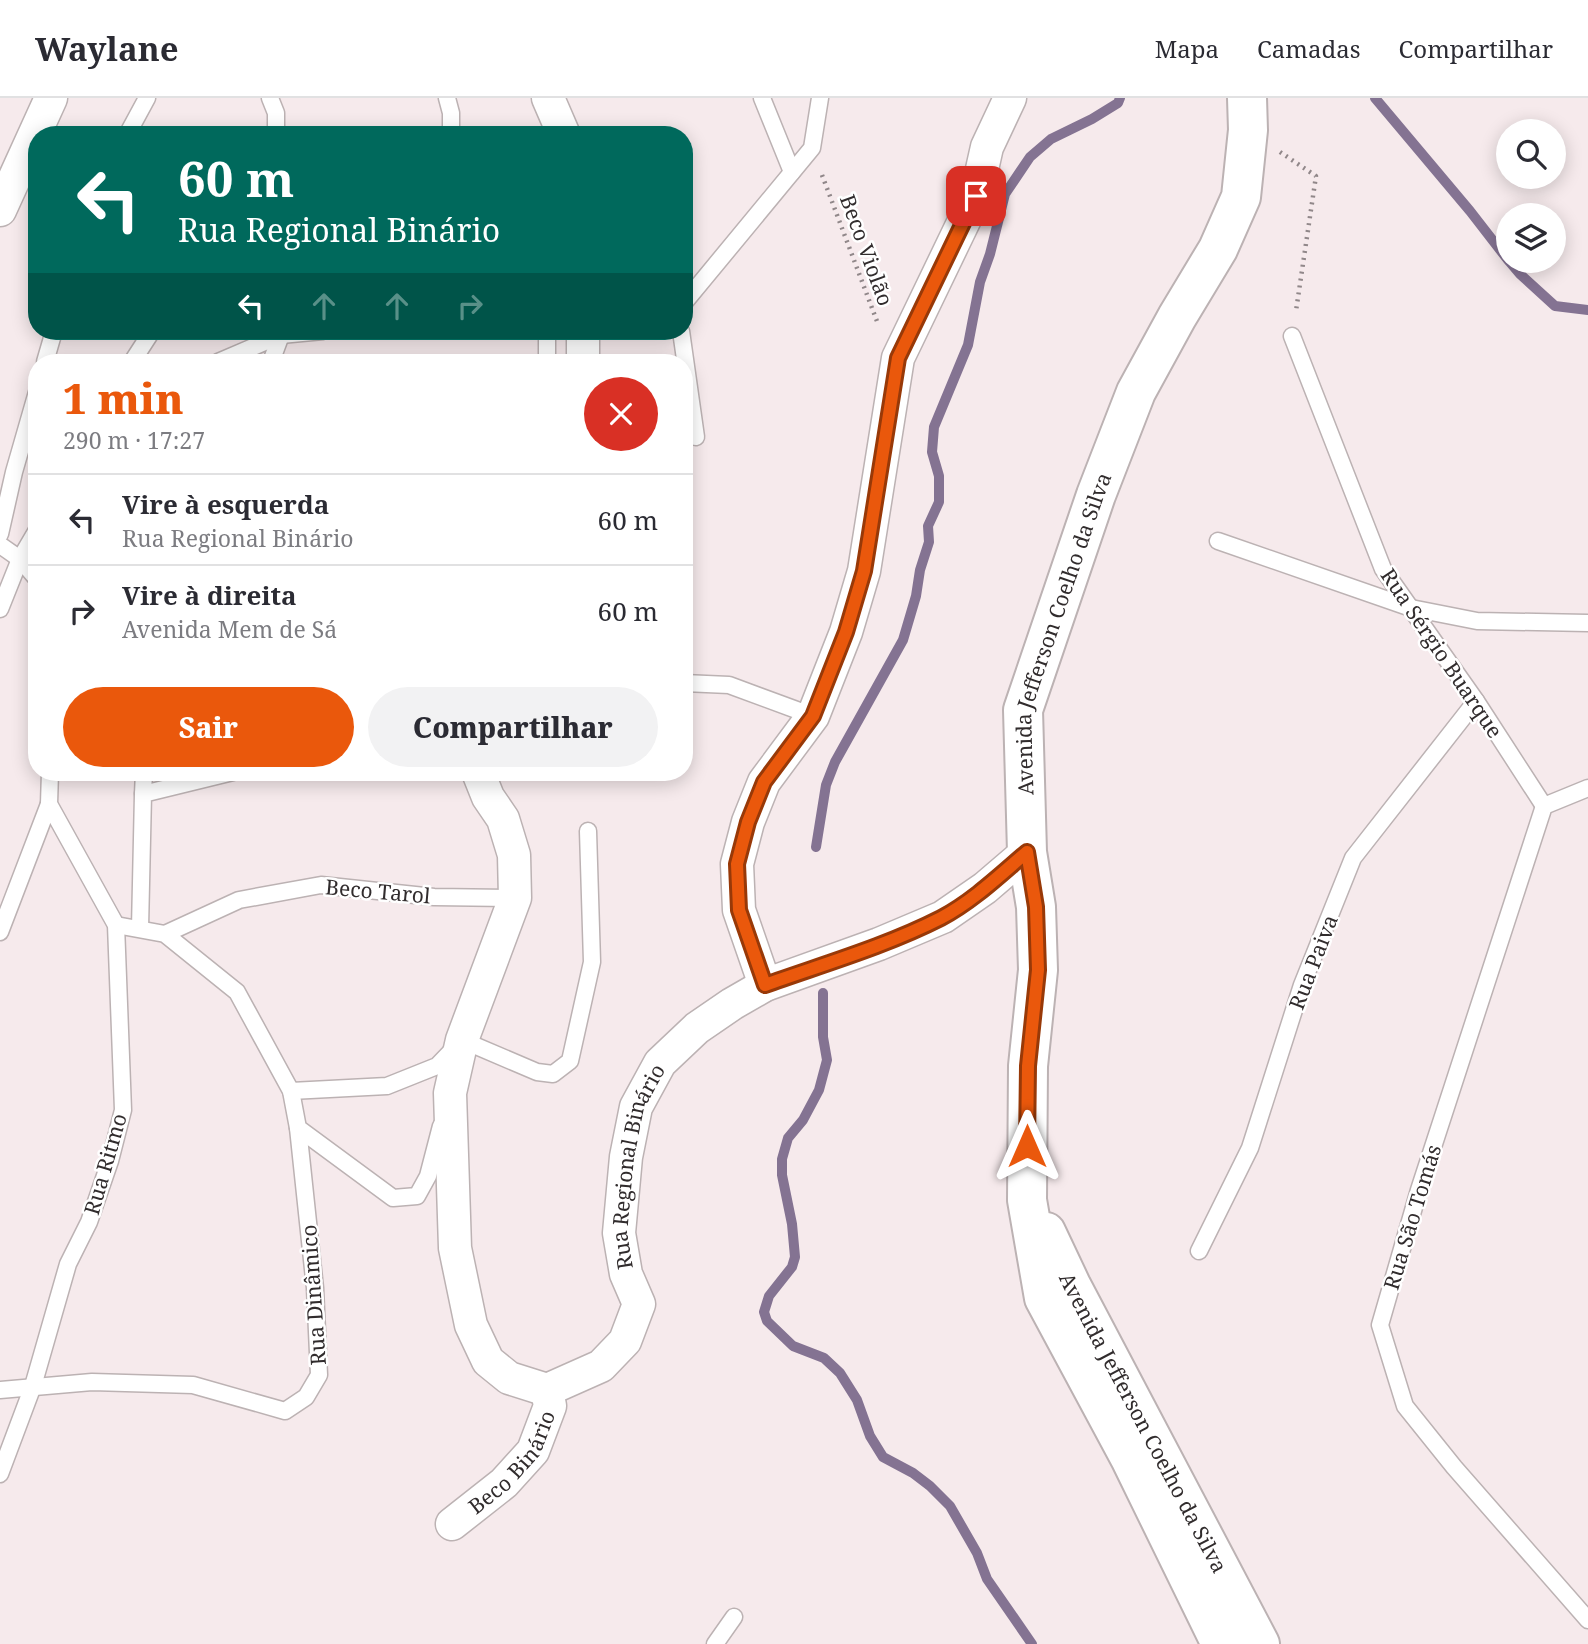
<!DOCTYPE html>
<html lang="pt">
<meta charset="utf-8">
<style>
body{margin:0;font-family:"Noto Serif",serif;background:#f2f2f3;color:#2b2b33;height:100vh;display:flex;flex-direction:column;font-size:26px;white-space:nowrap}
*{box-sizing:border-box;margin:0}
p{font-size:23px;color:#7c7c81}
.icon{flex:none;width:38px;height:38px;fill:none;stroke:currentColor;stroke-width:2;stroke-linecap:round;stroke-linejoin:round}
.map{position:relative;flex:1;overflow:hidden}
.sheet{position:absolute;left:28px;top:256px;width:665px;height:427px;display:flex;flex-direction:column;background:#fff;border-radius:28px;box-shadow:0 4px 18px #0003}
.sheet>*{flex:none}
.banner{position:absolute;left:28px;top:28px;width:665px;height:214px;border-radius:28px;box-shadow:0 4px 18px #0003;background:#00695c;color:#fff;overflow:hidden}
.fabs{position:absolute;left:1496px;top:21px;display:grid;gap:14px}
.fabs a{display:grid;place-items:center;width:70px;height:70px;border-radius:50%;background:#fff;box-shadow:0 4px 18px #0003;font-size:35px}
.pin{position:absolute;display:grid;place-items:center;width:60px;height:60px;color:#fff;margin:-30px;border-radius:14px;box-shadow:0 4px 10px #0006}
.me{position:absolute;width:77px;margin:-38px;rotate:0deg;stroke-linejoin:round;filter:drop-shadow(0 0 5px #0008)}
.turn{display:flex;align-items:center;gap:24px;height:147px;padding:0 35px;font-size:32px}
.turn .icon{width:91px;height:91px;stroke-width:2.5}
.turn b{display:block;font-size:49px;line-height:60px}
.lanes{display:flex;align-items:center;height:66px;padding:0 35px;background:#0003;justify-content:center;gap:35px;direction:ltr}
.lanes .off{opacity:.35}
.round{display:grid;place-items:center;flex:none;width:74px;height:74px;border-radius:37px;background:#f2f2f3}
.summary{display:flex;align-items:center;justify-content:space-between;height:119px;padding:0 35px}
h1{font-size:42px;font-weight:800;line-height:52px;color:#ea580c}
.action{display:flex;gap:14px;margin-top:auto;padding:14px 35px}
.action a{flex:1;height:80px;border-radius:42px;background:#ea580c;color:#fff;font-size:28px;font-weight:800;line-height:80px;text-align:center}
.action a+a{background:#f2f2f3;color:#2b2b33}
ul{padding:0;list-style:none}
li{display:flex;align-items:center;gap:21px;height:91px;padding:0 35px;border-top:2px solid #e1e1e2}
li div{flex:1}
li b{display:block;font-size:26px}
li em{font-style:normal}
header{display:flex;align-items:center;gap:42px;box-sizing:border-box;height:98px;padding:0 35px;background:#fff;border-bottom:2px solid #e1e1e2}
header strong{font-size:33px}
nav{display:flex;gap:38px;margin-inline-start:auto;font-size:24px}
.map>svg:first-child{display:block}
</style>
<header>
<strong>Waylane</strong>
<nav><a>Mapa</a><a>Camadas</a><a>Compartilhar</a></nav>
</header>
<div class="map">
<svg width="1588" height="1546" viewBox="0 0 1588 1546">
<rect width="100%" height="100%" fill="#f6eaec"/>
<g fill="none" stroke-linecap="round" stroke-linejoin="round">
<g stroke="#847392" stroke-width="10">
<path d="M1375,0L1470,113L1508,162"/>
<path d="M1509,163L1520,176L1555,208L1588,212"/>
<path d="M816,749L826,687L835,664L903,542L916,498L920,472L929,444L928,428L939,404V378L932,354L934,329L968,247L980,184L990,156L1005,96L1030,59L1051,41L1092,21L1118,5L1120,0"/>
<path d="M823,895V939L827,962L819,992L803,1022L788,1040L782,1061V1077L792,1126L795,1159L792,1169L769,1198L764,1214L767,1223L793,1248L824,1260L840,1275L857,1302L870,1338L883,1359L913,1375L930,1388L950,1408L977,1455L987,1481L1032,1546"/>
</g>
<g stroke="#bcb2b3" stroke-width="19">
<g id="service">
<path d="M270,0L276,15V37"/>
<path d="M447,0L451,15V37"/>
<path d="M762,0L792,74"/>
<path d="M127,37L147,0"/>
<path d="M684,205L812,50L820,0"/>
<path d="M547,233V264"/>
<path d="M681,233L696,339"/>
<path d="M1292,238L1383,471L1476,603L1544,708"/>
<path d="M45,264L54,233"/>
<path d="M132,264L152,233"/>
<path d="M218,264L281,237L323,233"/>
<path d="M271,264L281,237"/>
<path d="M0,436L14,374L37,294"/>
<path d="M1218,443L1411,510L1477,523L1588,525"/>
<path d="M0,447L20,461L37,481"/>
<path d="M0,511L20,461L37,432"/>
<path d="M684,585L729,587L813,618"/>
<path d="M1588,690L1544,708L1419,1092L1380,1227L1405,1308L1454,1369L1588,1522"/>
<path d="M143,696L144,674"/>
<path d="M116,827L165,836L237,894L291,993L298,1030L393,1100L417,1098L428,1078L441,1028"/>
<path d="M140,830L143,696L233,674"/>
<path d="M0,834L49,706"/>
<path d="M165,836L239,802L321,787L434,799L515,800"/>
<path d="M291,993L387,988L437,968L462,942L537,974L553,976L570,963L592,864L588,733"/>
<path d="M1199,1153L1250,1050L1302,887L1353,760L1476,603"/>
<path d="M0,1292L92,1284L193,1287L285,1313L306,1299L319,1277L315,1190L298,1030"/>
<path d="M0,1376L33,1288L68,1166L89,1124L110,1063L123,1012L116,827L49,706L50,674"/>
<path d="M715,1546L734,1519"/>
</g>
</g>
<g stroke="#bcb2b3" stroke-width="35">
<g id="minor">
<path d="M548,0L564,37"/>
<path d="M0,112L51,0"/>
<path d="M583,233V264"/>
<path id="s1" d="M478,674L488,699L503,721L514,757L515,800L462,942L450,995L455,1150L471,1227L488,1263L509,1280L547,1292L601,1268L625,1243L639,1206L626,1176L619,1135L626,1059L636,1009L660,965L697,930L732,906L765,887L879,846L943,819L985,790L1027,754"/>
<path d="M765,887L739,812L737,766L748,724L764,684L813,618L846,534L864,473L898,260L976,98L987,49L1010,0"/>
<path id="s2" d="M452,1426L504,1385L533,1353L550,1308L547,1292"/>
</g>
</g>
<g stroke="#bcb2b3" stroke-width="42">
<g id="tertiary">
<path id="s3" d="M1046,1134L1071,1187L1260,1546"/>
<path id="s4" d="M1221,1546L1130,1360L1044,1200L1027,1102L1028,968L1038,872L1036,809L1027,754L1023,612L1096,397L1136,294L1177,219L1218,151L1241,99L1248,32L1247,0"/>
</g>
</g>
<g stroke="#908789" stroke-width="4.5" stroke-dasharray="2 5" stroke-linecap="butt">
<path d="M1280,54L1316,78L1296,213"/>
<path d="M822,77L878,226"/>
</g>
<use href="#service" stroke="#fff" stroke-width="16"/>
<use href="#minor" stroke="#fff" stroke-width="32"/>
<use href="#tertiary" stroke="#fff" stroke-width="38"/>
</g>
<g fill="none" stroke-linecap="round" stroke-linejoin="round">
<g stroke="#983908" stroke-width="18">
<path id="route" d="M976,98L898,260L864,473L846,534L813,618L764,684L748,724L737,766L739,812L765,887C824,866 886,848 941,820C973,803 1000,777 1027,754L1036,809L1038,872L1028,968L1027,1048"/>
</g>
<use href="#route" stroke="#ea580c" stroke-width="12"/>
</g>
<g text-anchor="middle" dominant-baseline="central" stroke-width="5" stroke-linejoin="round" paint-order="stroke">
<g font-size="21" fill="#312c2d" stroke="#fff">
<text transform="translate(867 152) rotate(70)">Beco Violão</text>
<text stroke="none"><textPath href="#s4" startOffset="1062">Avenida Jefferson Coelho da Silva</textPath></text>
<text transform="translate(1442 555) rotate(56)">Rua Sérgio Buarque</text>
<text transform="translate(378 793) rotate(5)">Beco Tarol</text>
<text transform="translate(1313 864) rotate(-69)">Rua Paiva</text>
<text transform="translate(105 1066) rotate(-74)">Rua Ritmo</text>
<text stroke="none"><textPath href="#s1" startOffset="957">Rua Regional Binário</textPath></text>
<text transform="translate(1412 1119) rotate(-73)">Rua São Tomás</text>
<text transform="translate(313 1197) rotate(-94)">Rua Dinâmico</text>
<text stroke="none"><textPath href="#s3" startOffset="214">Avenida Jefferson Coelho da Silva</textPath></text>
<text stroke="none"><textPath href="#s2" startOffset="88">Beco Binário</textPath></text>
</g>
</g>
</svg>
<div class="fabs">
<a><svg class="icon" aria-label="search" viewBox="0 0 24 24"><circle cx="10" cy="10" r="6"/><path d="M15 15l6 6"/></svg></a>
<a><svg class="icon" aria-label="layers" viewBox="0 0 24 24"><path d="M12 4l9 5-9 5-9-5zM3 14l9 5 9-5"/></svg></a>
</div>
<div class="pin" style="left:976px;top:98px;background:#d93025"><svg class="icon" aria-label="arrive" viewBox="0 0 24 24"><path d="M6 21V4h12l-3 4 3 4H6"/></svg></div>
<svg class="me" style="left:1027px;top:1048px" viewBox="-20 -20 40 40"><path d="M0-17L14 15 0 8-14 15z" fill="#ea580c" stroke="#fff" stroke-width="4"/></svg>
<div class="banner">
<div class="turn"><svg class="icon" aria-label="left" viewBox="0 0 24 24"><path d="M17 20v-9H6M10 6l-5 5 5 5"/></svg><div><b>60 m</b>Rua Regional Binário</div></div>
<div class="lanes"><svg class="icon" aria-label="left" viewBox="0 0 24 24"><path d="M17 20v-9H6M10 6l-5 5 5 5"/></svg><svg class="icon off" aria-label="ahead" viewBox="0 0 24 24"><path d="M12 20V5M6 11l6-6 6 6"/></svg><svg class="icon off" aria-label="ahead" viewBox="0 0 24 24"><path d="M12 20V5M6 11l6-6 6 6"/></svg><svg class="icon off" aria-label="right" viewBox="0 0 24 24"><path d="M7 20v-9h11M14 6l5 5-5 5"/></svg></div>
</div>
<section class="sheet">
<div class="summary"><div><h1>1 min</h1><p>290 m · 17:27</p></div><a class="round" style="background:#d93025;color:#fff"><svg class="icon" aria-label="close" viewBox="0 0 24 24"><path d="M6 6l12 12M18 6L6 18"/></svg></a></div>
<ul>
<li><svg class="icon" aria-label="left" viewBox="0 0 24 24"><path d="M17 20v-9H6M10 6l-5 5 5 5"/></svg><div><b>Vire à esquerda</b><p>Rua Regional Binário</p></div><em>60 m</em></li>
<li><svg class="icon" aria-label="right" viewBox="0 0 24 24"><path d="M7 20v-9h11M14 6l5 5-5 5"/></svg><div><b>Vire à direita</b><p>Avenida Mem de Sá</p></div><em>60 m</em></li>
</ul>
<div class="action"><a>Sair</a><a>Compartilhar</a></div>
</section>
</div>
